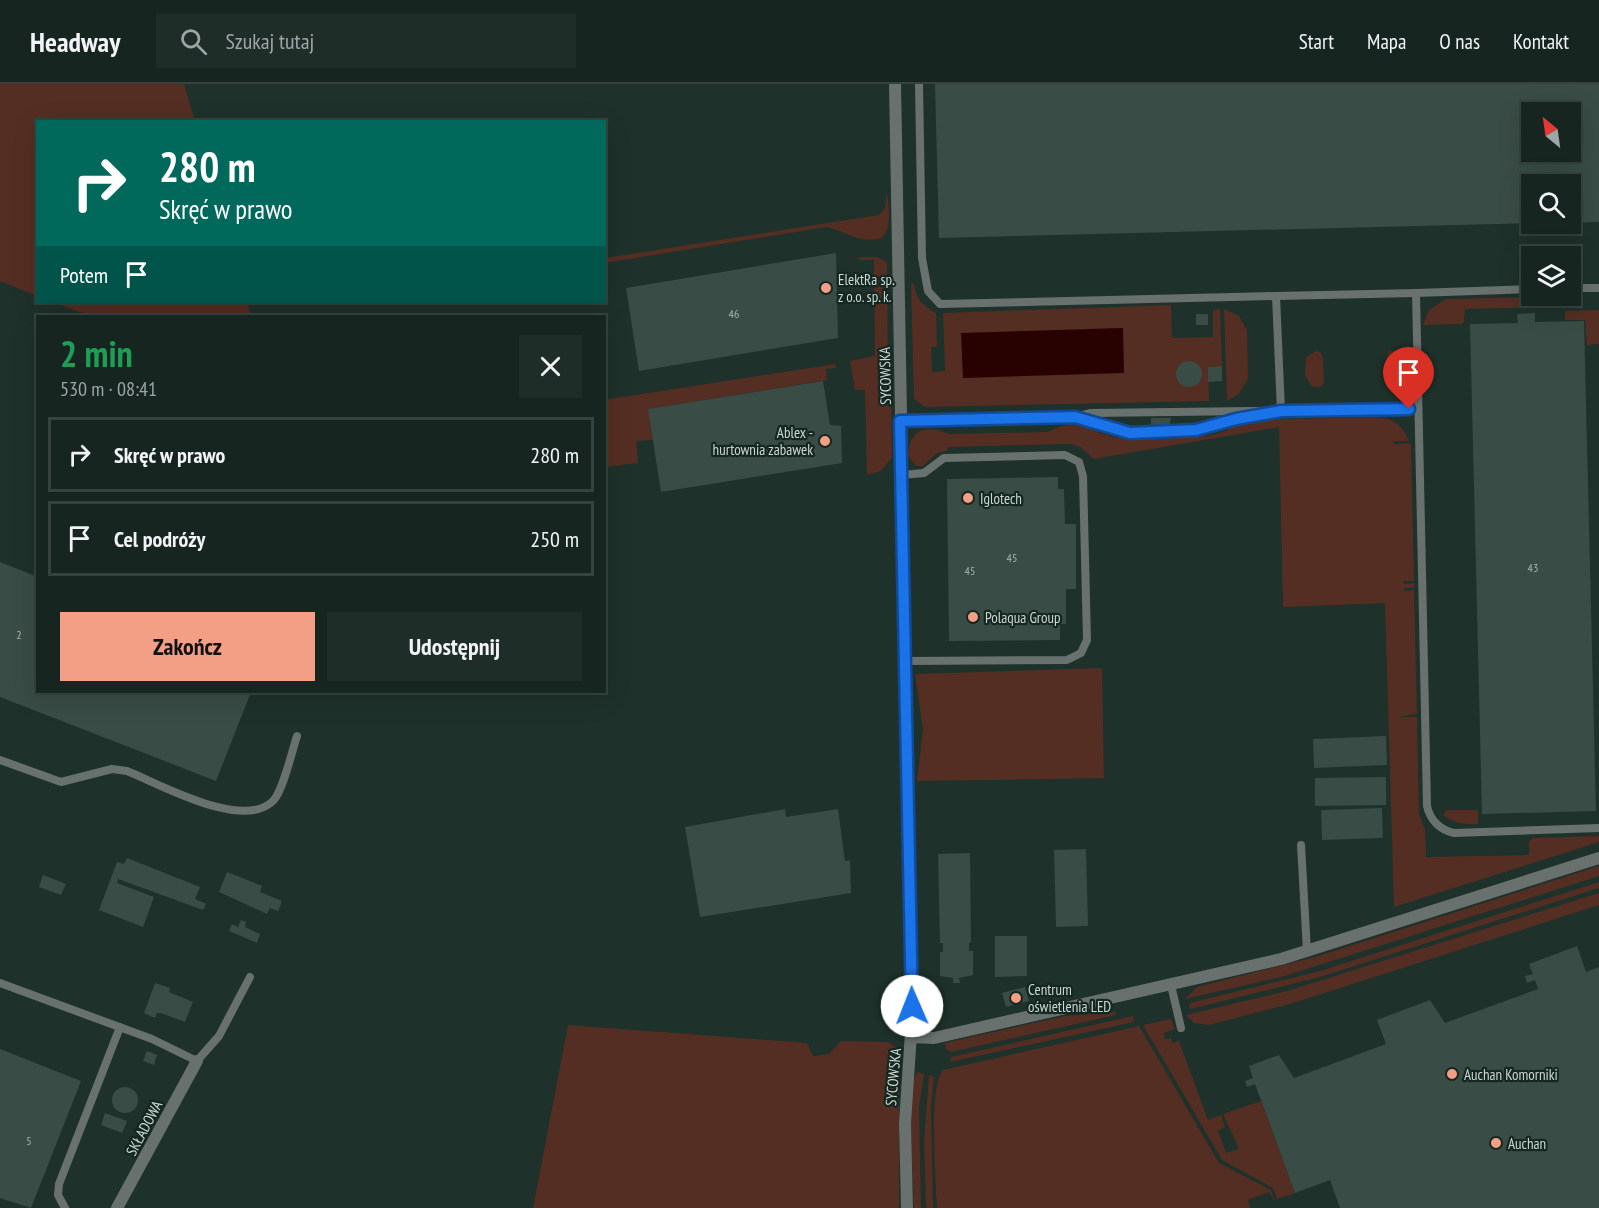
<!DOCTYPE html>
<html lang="pl">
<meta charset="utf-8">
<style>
body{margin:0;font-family:"PT Sans Narrow",sans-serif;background:#1f2d29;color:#f1f3f6;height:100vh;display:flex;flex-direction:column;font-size:22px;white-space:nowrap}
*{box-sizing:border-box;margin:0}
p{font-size:20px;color:#9ea5a5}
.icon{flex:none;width:33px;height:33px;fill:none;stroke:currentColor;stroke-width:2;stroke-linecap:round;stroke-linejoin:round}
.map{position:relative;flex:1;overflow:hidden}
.drawer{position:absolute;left:36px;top:231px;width:570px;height:378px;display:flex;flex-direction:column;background:#162520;border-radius:0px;box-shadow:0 6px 24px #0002,0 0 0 2px #35423e}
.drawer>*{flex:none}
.banner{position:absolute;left:36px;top:36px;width:570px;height:183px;border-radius:0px;box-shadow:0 6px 24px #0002,0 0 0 2px #35423e;background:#00695c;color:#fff;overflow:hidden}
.needle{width:39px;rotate:331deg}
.fabs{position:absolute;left:1521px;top:18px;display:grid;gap:12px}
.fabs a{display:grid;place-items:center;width:60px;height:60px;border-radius:0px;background:#162520;box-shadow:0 6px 24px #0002,0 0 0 2px #35423e;font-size:30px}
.pin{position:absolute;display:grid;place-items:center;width:51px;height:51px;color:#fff;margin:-62px -26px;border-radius:50% 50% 50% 0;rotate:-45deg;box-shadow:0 0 6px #0007}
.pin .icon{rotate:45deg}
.me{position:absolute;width:66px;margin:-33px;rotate:359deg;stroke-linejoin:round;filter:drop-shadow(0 0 4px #0008)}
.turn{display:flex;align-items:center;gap:21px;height:126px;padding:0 24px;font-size:27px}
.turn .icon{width:78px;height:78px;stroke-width:2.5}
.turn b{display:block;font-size:42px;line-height:51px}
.then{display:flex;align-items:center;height:57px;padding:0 24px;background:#0003;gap:12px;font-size:22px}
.round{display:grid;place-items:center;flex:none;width:63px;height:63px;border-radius:0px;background:#1f2d29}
.headline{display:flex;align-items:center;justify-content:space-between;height:102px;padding:0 24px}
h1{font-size:36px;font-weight:700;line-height:45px;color:#1e9e55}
.cta{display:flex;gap:12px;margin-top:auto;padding:12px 24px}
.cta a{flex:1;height:69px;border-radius:0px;background:#f39f85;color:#111;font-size:24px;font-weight:700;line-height:69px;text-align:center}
.cta a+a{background:#1f2d29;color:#f1f3f6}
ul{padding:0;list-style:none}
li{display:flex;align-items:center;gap:18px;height:75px;margin:0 12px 9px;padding:0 12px;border:3px solid #35423e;border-radius:0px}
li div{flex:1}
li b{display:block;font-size:22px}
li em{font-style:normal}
header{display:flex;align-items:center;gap:36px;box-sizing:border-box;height:84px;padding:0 30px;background:#162520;border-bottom:2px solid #35423e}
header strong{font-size:28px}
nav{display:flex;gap:33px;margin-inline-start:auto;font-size:21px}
.search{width:420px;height:54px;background:#1f2d29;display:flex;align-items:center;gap:15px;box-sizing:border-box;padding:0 21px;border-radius:0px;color:#9ea5a5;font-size:22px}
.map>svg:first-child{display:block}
</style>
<header>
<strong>Headway</strong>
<div class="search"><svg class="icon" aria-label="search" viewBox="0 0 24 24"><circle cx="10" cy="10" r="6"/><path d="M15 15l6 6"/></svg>Szukaj tutaj</div>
<nav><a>Start</a><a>Mapa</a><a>O nas</a><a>Kontakt</a></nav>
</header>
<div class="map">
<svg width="1599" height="1124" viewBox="0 0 1599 1124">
<rect width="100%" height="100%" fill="#1e312a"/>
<g fill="#542e22">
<path d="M0,0H184L195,37L38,38L37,212L0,197Z"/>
<path d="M887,107C888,122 893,142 882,154C856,160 850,148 826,143L605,179V174L879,131L885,124Z"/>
<path d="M860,173H877L887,178L888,282L891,291L892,374L881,387L867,391L865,306H855L850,277L875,272L874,176H858Z"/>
<path d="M914,199C915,214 923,222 936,229L937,263H931L932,288L945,287L943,229L1171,221L1172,254L1213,253V226L1220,225L1222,282L1208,283L1209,317L925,323L914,315L911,200Z"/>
<path d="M1543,213L1544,223L1465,225L1464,238L1461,240L1423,241L1429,226L1446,215Z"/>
<path d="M52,218H247L251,232H91Z"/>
<path d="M1224,225L1239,232L1247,246L1248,294L1239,310L1227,317Z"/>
<path d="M1599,226V260L1587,261L1585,236H1565V227Z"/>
<path d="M1389,266L1399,268C1405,279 1409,294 1397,302L1388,300C1385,291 1384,274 1389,266Z"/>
<path d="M1316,267L1320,268L1323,273L1324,300L1320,303L1311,302L1305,290L1306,273Z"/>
<path d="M835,280L836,284L826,285L827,296L649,325L653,356L636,357L638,379L605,383L604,316Z"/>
<path d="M1375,333C1393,334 1402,340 1409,357H1394V360L1410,359L1411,362L1414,497H1403L1404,500L1414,499V504H1404V507L1414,506L1417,630L1398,633H1417L1419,730L1425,745L1426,773L1529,771V757L1533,754L1599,752V758L1394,823L1385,519L1283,523L1279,343L1094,375L1080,363L1070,360L948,363L947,367L937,369L923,382H916L908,372C909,345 926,340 949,350L1048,348C1077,333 1085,346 1113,353C1133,357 1195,355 1215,350C1228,347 1238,339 1254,336Z"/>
<path d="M1102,584L1104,694L917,697L923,646L915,590Z"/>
<path d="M1447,726H1478V740C1465,741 1453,739 1443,731Z"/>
<path d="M1599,782V792L1285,892L1185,915L1197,903L1315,873Z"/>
<path d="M1599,798V804L1320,893L1191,925L1189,923L1190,919L1320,887Z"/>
<path d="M1599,809V821L1293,919L1209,941L1194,939L1186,931L1287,907Z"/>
<path d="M1116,928V931L951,968L946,965L945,959L1065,932Z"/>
<path d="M1133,932L1134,938L950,978L951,973Z"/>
<path d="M1171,935L1175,945L1164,949L1165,955L1171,954L1172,959L1179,957L1208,1036L1221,1031L1225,1043L1218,1047L1226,1069L1239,1065L1223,1030L1261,1017L1295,1109L1277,1115L1273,1104L1222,1076L1143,941Z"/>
<path d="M568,941L807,959L813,972L829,970L841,957L888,958L897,964L899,975V1124H533Z"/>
<path d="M1139,942L1219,1079L1271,1106L1274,1117L1269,1108L1248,1116L1250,1124H937C936,1098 928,1003 943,986Z"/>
<path d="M917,988L924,990L919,1023L921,1124H914C914,1096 906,1009 917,988Z"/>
<path d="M929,991L934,993L931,1023L933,1124H926L924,1057Z"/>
</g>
<path fill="#280200" d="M1123,244L1124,289L963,294L961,249Z"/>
<g fill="#394c45" fill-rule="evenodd">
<path d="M935,0H1599V138L1570,139V100H1532V139L939,154ZM1532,28H1570V68H1532Z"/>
<path d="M836,169L838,254L639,287L626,204Z"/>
<path d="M1535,229V238L1584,237L1596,727L1482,730L1470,240L1518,239L1517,230Z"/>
<rect x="1196" y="230" width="12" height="11"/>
<circle cx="1189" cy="290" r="13"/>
<path d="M1222,282V297L1208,298V283Z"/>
<path d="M823,297L830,341L841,342L842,379L661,408L648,325Z"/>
<path d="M1151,334H1171L1170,340L1151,341Z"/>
<path d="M1058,393V405H1064L1065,440H1076V505H1066V540H1060V556L949,557L947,395Z"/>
<path d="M0,478L38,493V608H251L216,697L0,613Z"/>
<path d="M1386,652L1387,681L1314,684L1313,655Z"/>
<path d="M1386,693V721L1315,722V694Z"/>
<path d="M1382,724L1383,754L1322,756L1321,726Z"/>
<path d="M785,725L786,733L838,725L845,777L850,776L851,809L700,833L685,743Z"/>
<path d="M1086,765L1088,842L1056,843L1054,766Z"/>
<path d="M970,769L971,858L969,859V867H973V891L959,894L960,899H953V894L940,892V868H943V859H940L938,770Z"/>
<path d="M127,774L200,803L195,815L206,820L203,826L118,795L117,799L154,813L143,843L99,826L117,778L124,780Z"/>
<path d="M227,788L262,802L260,808L282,817L278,827L270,824L267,830L219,808Z"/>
<path d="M43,791L66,800L61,811L39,803Z"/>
<path d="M241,836L246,838L245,843L260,850L257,859L229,847L232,840L238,843Z"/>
<path d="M995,852H1027V892L995,893Z"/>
<path d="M1577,862L1586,888L1599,883V1124H1340L1330,1096L1295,1109L1255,1000L1247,1003L1245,997L1253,994L1249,982L1279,971L1294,994L1386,960L1377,936L1430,916L1445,939L1538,905L1535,896L1527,899L1525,892L1533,890L1529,880Z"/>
<path d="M155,899L170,904L169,908L193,918L185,938L161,929H157L155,934L144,929Z"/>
<path d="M1025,903L1029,917L1006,923L1002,909Z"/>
<path d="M0,965L81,997L31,1124L0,1114Z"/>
<path d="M147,967L157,971L154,981L143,977Z"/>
<circle cx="125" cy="1016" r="13"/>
<path d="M105,1029L127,1037L122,1049L101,1041Z"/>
</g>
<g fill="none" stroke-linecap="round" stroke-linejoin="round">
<g stroke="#68716e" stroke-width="8">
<path d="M919,0L922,174L928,207L940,220L1276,212L1281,327"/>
<path d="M1570,204H1599"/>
<path d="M1532,205L1416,209L1427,722C1430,736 1440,746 1454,749L1599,744"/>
<path d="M1276,212L1416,209"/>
<path d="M1075,333C1141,363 1203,343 1271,329"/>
<path d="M900,337L1075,333L1091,329L1417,325"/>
<path d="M902,391L924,389L944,374L1065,371L1079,378L1083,392L1087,556L1081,569L1067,576L905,577"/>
<path d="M0,676L61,698L112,685L127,687C160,700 242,747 273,717C283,707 292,667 297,652"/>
<path d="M1301,761L1307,867"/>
<path d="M0,899L152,955L197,977L219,952L250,893"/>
<path d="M1171,901L1181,944"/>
<path d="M65,1124L58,1111L59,1100L120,943"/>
</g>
<g stroke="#68716e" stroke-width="12">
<path d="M912,953L934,954L1281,875L1599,774"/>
<path d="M117,1124L197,977"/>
</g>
<path stroke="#68716e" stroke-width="12" d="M895,0L912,934L905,1039L907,1124"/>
</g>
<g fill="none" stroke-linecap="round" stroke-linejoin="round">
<g stroke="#114b97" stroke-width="15">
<path id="route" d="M912,922L900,337L1075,333L1130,349L1196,346L1236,335L1281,327L1409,325"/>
</g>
<use href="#route" stroke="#1a73e8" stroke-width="10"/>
</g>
<g fill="#f39f85" stroke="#152721" stroke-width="2">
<circle cx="826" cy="204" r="6"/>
<circle cx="825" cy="357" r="6"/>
<circle cx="968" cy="414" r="6"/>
<circle cx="973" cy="533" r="6"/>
<circle cx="1016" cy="914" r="6"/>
<circle cx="1452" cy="990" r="6"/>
<circle cx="1496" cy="1059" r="6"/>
</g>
<g text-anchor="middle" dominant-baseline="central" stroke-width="4.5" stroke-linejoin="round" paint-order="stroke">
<g font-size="12" fill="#a7b4b0">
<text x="734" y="229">46</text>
<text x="1012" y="473">45</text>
<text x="1533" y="483">43</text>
<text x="970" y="486">45</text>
<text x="19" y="550">2</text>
<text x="29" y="1056">5</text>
</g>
<g font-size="15" fill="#ccd7d3" stroke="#152721" text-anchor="start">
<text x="838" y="195">ElektRa sp.<tspan x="838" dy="17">z o.o. sp. k.</tspan></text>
<text x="813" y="348" text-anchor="end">Ablex -<tspan x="813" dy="17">hurtownia zabawek</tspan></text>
<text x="980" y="414">Iglotech</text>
<text x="985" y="533">Polaqua Group</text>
<text x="1028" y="905">Centrum<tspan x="1028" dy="17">oświetlenia LED</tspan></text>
<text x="1464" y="990">Auchan Komorniki</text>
<text x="1508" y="1059">Auchan</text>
</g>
<g font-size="15" fill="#ccd7d3" stroke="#152721">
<text transform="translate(885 292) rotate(-91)">SYCOWSKA</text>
<text transform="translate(893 993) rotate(-85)">SYCOWSKA</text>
<text transform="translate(144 1044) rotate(-62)">SKŁADOWA</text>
</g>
</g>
</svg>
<div class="fabs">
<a><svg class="needle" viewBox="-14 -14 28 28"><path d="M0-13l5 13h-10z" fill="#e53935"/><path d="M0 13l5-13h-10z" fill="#9ea5a5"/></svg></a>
<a><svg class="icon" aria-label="search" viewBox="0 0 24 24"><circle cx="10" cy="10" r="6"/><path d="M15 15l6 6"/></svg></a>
<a><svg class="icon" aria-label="layers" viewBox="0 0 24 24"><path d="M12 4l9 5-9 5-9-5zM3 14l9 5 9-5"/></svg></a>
</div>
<div class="pin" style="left:1409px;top:325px;background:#d93025"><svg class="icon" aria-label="arrive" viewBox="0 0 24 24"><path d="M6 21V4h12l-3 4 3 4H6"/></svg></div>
<svg class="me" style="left:912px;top:922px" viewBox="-20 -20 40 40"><circle r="19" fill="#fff"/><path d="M0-13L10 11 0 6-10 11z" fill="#1a73e8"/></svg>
<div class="banner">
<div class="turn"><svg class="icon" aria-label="right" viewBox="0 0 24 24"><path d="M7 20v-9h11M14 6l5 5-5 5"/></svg><div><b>280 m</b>Skręć w prawo</div></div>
<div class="then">Potem<svg class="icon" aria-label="arrive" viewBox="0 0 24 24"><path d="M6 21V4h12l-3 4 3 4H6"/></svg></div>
</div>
<section class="drawer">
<div class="headline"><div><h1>2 min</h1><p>530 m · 08:41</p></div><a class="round"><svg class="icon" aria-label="close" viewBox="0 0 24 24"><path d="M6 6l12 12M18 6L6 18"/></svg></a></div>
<ul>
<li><svg class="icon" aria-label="right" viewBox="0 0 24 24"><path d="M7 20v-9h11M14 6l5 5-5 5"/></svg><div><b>Skręć w prawo</b></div><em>280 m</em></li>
<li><svg class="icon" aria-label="arrive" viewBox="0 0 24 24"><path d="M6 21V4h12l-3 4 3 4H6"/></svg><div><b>Cel podróży</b></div><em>250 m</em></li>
</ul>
<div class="cta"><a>Zakończ</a><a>Udostępnij</a></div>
</section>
</div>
